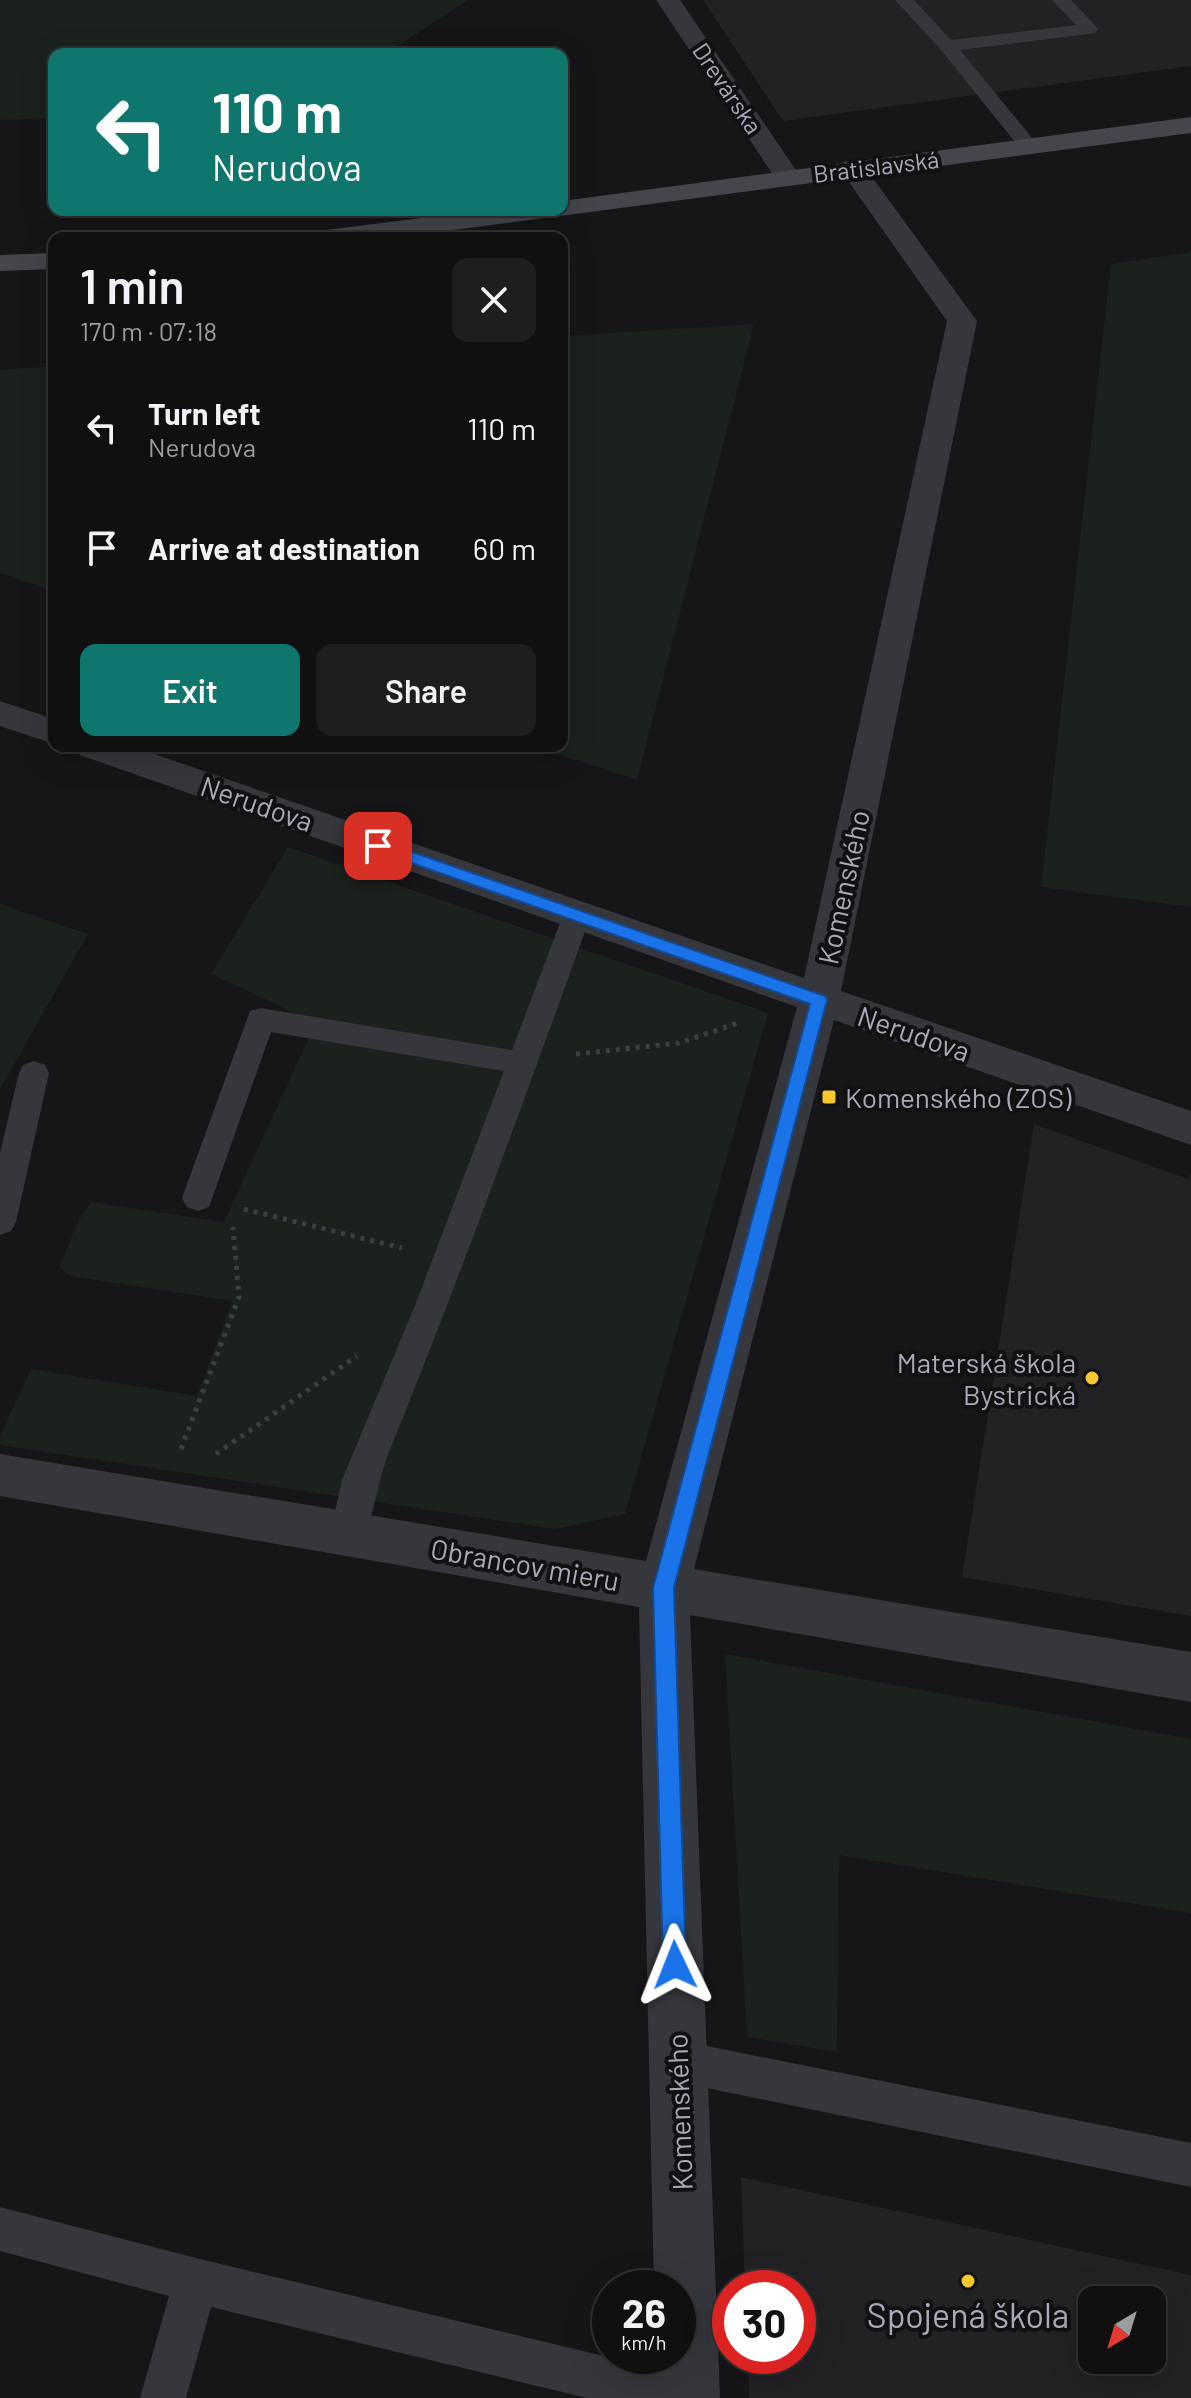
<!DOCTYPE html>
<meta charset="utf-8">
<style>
body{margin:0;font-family:Barlow,sans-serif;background:#1e1e1f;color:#f1f3f6;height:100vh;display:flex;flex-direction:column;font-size:30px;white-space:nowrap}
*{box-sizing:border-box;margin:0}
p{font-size:26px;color:#9c9d9f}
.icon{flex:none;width:44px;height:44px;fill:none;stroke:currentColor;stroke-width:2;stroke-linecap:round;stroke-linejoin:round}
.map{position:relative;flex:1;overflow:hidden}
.drawer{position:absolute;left:48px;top:232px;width:520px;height:520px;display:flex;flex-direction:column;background:#101011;border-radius:16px;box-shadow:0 8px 32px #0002,0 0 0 2px #303031}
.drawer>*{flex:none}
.top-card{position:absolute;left:48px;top:48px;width:520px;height:168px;border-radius:16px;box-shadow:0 8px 32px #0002,0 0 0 2px #303031;background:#0f766e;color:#fff;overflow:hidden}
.needle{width:52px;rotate:218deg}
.controls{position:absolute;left:1078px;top:2286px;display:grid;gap:16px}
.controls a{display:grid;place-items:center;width:88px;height:88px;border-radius:16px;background:#101011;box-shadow:0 8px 32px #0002,0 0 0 2px #303031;font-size:40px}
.speed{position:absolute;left:592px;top:2270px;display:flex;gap:16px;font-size:40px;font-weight:700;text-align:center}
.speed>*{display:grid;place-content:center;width:104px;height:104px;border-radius:50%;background:#101011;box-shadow:0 8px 32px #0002,0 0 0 2px #303031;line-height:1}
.speed small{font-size:20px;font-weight:400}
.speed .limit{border:12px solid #d22;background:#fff;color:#111}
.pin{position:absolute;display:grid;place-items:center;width:68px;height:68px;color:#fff;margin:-34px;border-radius:16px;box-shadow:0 4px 12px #0006}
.me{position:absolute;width:88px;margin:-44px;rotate:358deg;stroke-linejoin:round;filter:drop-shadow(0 0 6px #0008)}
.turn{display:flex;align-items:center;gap:28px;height:168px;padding:0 32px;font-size:36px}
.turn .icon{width:104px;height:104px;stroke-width:2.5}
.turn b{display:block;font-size:56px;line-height:68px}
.round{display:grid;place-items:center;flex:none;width:84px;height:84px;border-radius:16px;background:#1e1e1f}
.headline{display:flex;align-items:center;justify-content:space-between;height:136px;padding:0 32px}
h1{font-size:48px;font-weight:600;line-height:60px}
.action{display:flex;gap:16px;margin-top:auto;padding:16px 32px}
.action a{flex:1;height:92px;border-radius:16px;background:#0f766e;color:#fff;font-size:32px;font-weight:600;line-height:92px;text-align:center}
.action a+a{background:#1e1e1f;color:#f1f3f6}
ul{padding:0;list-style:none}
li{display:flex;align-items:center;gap:24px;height:120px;padding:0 32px}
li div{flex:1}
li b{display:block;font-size:30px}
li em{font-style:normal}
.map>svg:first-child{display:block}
</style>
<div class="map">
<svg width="1191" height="2398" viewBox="0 0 1191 2398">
<rect width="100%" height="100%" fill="#161517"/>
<g fill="#222124" fill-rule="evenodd">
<path d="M703,0H1191V66L783,121Z"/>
<path d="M1034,1124L1188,1179L1191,1174V1616L962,1577Z"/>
<path d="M741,2177L1191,2275V2398H749L748,2356H798V2288H745ZM1092,2300H1152V2360H1092Z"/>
</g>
<g fill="#1b221d">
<path d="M0,0H468L385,54H54V118L0,120Z"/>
<path d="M1191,252V907L1041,887L1111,264Z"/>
<path d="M754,324L637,780L533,746H562V336Z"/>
<path d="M54,366V591L0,573V370Z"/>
<path d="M288,847L768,1013L625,1514L555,1529L0,1445V1436L31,1369L197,1396L232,1301L71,1276L59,1267L79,1220L91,1202L224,1222L316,1023L211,974Z"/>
<path d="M0,904L88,934L0,1089Z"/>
<path d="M725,1654L1191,1739V1913L839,1855L837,2052L747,2037Z"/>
</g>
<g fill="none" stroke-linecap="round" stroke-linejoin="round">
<g stroke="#3c3e44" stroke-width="5" stroke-dasharray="4 6" stroke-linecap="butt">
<path d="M576,1054L679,1043L738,1023"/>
<path d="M244,1209L402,1248"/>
<path d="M181,1449L239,1297L233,1227"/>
<path d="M216,1454L357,1356"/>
</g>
<g fill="#36373c" fill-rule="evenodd">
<path d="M895,0H914L951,40L1076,25L1052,0H1071L1095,25L1098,29L1095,33L1089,34L960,50L1037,144L1040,148L1037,152H1023L941,50Z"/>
<path d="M577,905L587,908L591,915C526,1095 461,1275 389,1452C377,1483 374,1516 361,1545L348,1550L335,1545L330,1534L342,1480L416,1303L504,1071L271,1032L209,1207L198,1211L187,1207L182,1198L250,1011L261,1008L512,1050L563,915L567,908Z"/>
<path d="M34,1061L45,1065L49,1073L16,1222L11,1231L0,1235V1153L19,1073L23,1065Z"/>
<path d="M677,2040L1191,2143V2187L677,2082L662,2076L656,2061L662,2046Z"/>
<path d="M0,2207L196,2258L683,2375L699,2382L706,2398H587L211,2307L186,2398H140L169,2296L0,2251Z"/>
</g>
<g fill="#36373c" fill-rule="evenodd">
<path d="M656,0H680L800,176L796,182H778Z"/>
<path d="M852,160L861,162L977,321L841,991L1191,1111V1145L834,1020L694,1569L1191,1652V1702L690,1615L720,2398H656L655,2356H678V2288H654L639,1607L0,1496V1454L646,1561L797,1007L80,755L75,746H131L804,978L947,321L839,168L843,162Z"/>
<path d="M0,701L54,719V744L0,726Z"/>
</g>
<g fill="#44454d" fill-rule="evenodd">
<path d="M1191,117V133L393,238H312L316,232L326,230L485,210H562V201Z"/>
<path d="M54,253V269L0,271V255Z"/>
</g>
</g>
<path fill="#1a73e8" stroke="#114b97" stroke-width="2" d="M378,840L825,996L827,1000L674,1588L686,1965L683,1973L675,1977L666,1973L663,1965L653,1588L810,1004L372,849V842Z"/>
<g fill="#f6c82e" stroke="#111012" stroke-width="3">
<rect x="821" y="1089" width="16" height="16" rx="4"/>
<circle cx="1092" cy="1378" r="8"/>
<circle cx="968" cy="2281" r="8"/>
</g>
<g text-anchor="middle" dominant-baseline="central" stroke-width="8" stroke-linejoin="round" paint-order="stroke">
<g font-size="24" fill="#a7aab8" stroke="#111012">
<text transform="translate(728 88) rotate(56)">Drevárska</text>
<text transform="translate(876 166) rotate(-7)">Bratislavská</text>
</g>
<g font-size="28" fill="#a7aab8" stroke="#111012">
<text transform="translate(257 803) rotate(19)">Nerudova</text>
<text transform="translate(843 887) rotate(-78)">Komenského</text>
<text transform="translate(914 1033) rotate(19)">Nerudova</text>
<text transform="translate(525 1564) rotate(10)">Obrancov mieru</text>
<text transform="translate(679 2112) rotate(-92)">Komenského</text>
</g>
<g font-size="28" fill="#a7aab8" stroke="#111012" text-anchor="start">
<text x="845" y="1097">Komenského (ZOS)</text>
<text x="1076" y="1362" text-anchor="end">Materská škola<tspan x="1076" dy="32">Bystrická</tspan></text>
</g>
<g font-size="34" fill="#a7aab8" stroke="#111012">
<text x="968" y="2314">Spojená škola</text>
</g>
</g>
</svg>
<div class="controls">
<a><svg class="needle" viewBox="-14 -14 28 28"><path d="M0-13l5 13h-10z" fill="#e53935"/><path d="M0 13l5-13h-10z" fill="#9c9d9f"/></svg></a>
</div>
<div class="speed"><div>26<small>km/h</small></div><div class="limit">30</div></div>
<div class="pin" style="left:378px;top:846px;background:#d93025"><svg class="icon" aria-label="arrive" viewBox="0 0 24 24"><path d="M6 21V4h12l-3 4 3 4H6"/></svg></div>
<svg class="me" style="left:675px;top:1965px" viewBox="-20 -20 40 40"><path d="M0-17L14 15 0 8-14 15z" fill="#1a73e8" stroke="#fff" stroke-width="4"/></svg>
<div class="top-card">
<div class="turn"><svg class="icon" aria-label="left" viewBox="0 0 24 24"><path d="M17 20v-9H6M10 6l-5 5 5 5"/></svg><div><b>110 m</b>Nerudova</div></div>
</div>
<section class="drawer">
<div class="headline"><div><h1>1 min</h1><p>170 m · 07:18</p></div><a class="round"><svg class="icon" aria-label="close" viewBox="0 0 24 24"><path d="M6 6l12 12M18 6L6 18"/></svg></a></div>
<ul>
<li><svg class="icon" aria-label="left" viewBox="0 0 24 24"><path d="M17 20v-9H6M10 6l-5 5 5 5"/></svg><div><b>Turn left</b><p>Nerudova</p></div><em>110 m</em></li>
<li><svg class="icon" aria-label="arrive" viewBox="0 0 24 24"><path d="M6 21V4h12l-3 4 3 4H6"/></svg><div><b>Arrive at destination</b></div><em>60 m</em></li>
</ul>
<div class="action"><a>Exit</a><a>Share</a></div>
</section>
</div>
